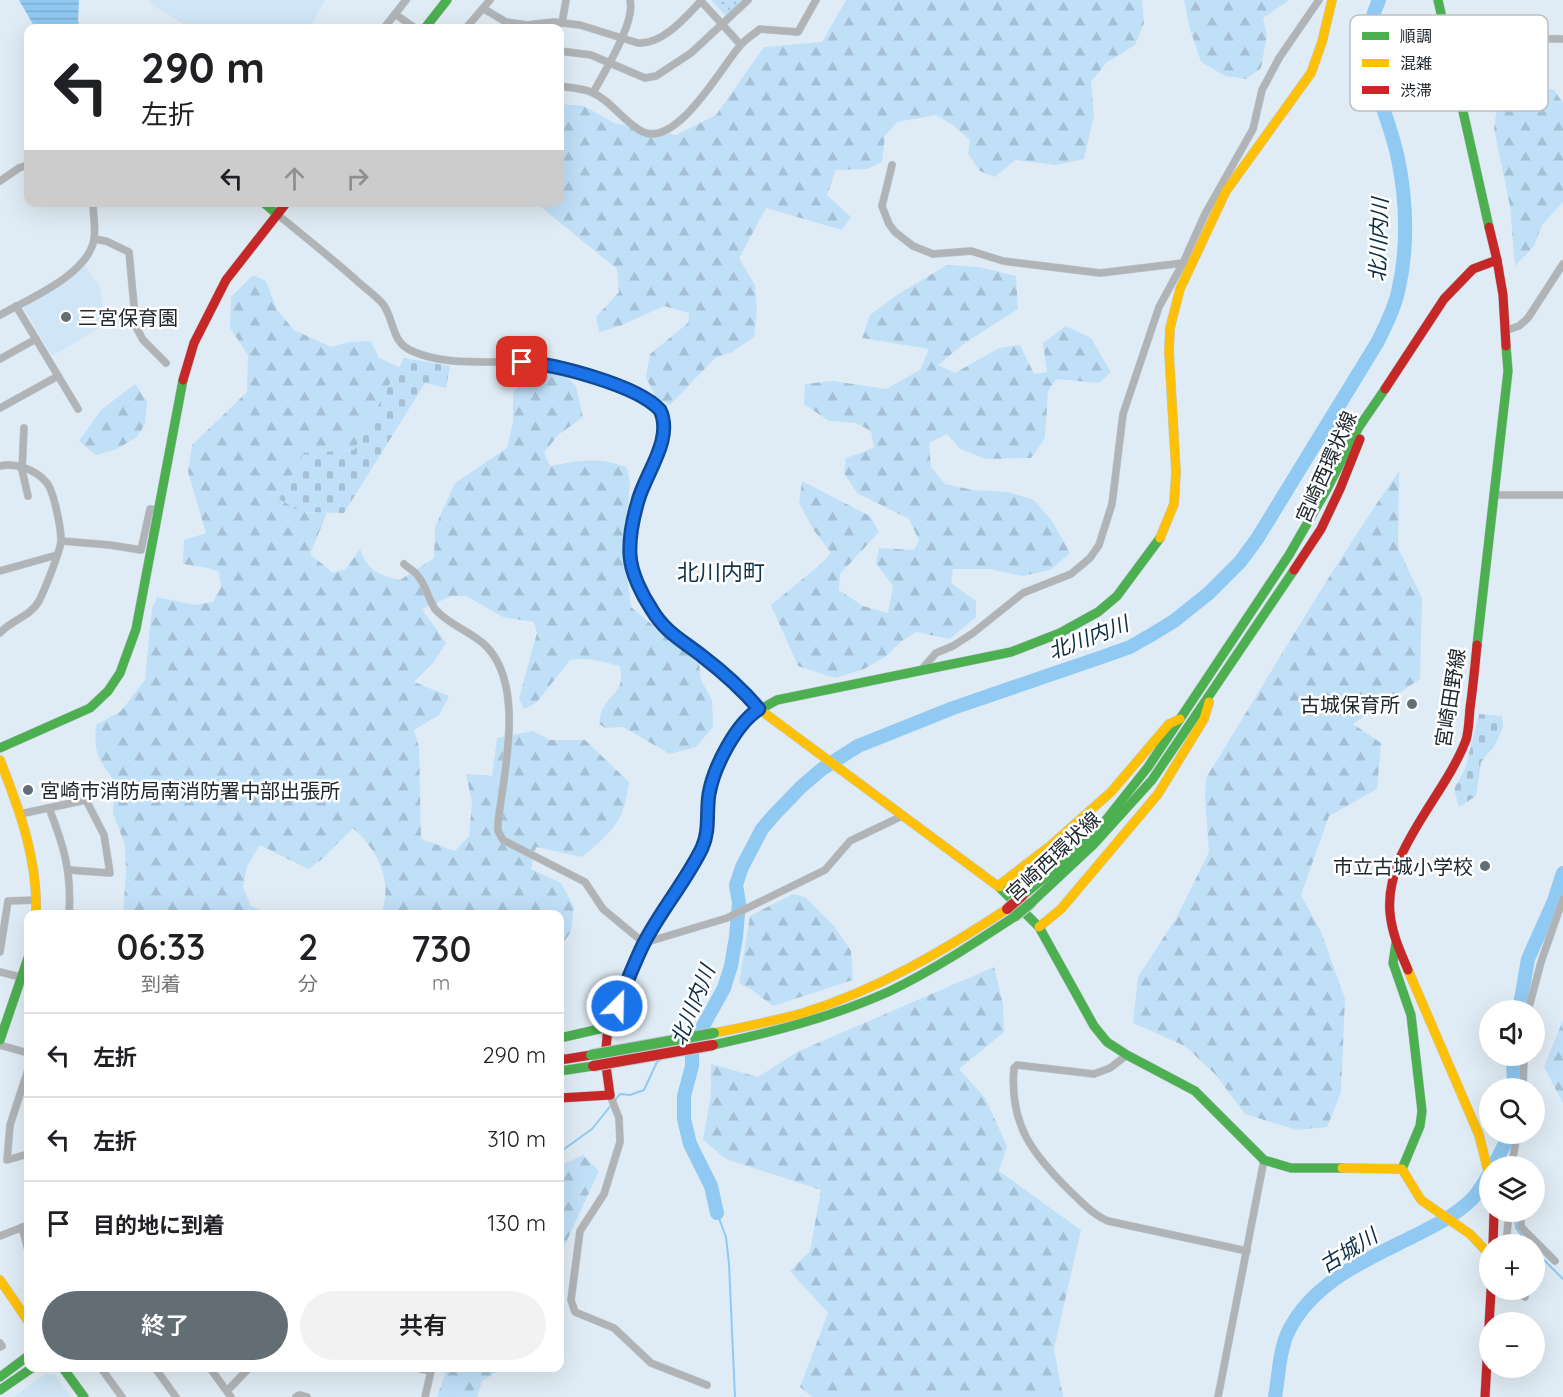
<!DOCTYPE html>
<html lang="ja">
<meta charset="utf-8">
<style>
body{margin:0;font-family:Quicksand,"Noto Sans JP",sans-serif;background:#f2f2f2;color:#202124;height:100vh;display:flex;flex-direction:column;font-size:22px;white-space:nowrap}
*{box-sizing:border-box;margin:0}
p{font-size:20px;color:#757577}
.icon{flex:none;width:33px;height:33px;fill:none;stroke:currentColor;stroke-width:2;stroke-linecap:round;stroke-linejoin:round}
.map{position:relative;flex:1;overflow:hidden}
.details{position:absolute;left:24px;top:910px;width:540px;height:462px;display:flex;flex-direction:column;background:#fff;border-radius:12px;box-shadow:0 6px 24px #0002}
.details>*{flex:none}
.top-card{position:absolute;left:24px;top:24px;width:540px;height:183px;border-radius:12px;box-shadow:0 6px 24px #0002;background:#fff;color:#202124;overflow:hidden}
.controls{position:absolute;left:1479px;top:1000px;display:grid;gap:12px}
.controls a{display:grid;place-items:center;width:66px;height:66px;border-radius:50%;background:#fff;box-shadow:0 6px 24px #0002;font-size:30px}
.pin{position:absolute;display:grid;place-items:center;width:51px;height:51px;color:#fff;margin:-26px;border-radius:12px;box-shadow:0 3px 9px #0006}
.me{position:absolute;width:66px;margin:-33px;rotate:23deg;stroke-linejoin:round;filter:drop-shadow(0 0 4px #0008)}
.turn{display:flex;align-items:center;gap:21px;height:126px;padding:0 18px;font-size:27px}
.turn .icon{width:78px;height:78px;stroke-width:2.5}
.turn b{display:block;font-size:42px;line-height:51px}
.lanes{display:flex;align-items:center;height:57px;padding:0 18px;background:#0003;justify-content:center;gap:30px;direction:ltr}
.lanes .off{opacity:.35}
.eta{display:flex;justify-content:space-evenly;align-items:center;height:102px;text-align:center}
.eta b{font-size:36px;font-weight:600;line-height:42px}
.cta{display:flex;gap:12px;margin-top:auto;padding:12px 18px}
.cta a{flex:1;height:69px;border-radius:36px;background:#636d74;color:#fff;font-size:24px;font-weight:600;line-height:69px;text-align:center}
.cta a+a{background:#f2f2f2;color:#202124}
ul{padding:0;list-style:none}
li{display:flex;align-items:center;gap:18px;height:84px;padding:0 18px;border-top:2px solid #e0e0e0}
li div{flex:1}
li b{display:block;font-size:22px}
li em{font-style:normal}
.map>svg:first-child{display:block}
</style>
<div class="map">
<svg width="1563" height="1397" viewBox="0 0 1563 1397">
<defs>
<pattern id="forest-firs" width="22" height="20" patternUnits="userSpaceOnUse" patternTransform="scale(1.5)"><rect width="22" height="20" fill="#c0e0f8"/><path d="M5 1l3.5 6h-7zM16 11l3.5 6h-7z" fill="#a5c0d5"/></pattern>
<pattern id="cemetery-stones" width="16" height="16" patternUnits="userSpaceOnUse" patternTransform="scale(1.5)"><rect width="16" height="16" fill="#c0e0f8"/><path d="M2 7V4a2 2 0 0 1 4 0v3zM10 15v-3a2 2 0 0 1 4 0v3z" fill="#a5c0d5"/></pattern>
<pattern id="park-dots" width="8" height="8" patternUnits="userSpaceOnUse" patternTransform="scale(1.5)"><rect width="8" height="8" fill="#c0e0f8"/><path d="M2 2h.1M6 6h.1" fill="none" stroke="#a5c0d5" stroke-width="1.8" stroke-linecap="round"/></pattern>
<pattern id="water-rules" width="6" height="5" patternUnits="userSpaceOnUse" patternTransform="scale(1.5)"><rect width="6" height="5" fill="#90c9f2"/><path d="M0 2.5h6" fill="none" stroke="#7cadd0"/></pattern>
</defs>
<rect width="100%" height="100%" fill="#e0ecf5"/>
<g fill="#d0e5f5">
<path d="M149,0H325L310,28H186L182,23L154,6Z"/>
<path d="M85,265L100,287L105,325L52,356L22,305L75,274Z"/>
<path d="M45,1374L55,1375L71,1397H13Z"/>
</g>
<g fill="url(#forest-firs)">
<path d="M846,0H1142L1144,23L1135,45L1106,63L1091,82L1094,116L1084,159L1056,165L1015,160L995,177L980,171L968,154L970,140L954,126L936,115L897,122L885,136L882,162L867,169L836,170L827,195L851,217L842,230L766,208L739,258L755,285L757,311L754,337L732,352L715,358L670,405L656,398L646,377L650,354L688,323L689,313L664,306L620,326L599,332L596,317L619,292L617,269L536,203L560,202V104L584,106L614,123L676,135L716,115L764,47L822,42Z"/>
<path d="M1184,0H1289L1263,18L1267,35L1261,68L1246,79L1225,76L1201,62L1190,29Z"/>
<path d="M1517,80L1554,90L1563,103V202L1542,225L1534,246L1515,266L1510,206L1494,129L1500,83Z"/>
<path d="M947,265L980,267L1016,276L1018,309L965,343L938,365L955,373L999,348L1020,345L1034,374L1047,372L1043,343L1066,326L1091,338L1111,372L1099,383L1056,379L1048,391L1045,438L1031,458L986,459L960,449L947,434L929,443L931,467L945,484L973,490L1009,492L1034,500L1052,521L1070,553L1050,570L1023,576L989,569H953L951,583L976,601V617L950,639L916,632L902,641L885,657L864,669L835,678L798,666L771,605L822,563L831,553L813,529L799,503L802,481L870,516L879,532L840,574L839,590L863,606L888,613L893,586L876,563L879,548L914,550L919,540L909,519L857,493L844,473L846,458L874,448L871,431L856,423L829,421L804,404L805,384L833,381L886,389L920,370L929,349L862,338L870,315L897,295Z"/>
<path d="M253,275L266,281L277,310L294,330L331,347L349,342L371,341L379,358L399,367L354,450L304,453L301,512L327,513L310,554L333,573L346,569L360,549C369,572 377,574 400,580L434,558L435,527L455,483L507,448L513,422V393L530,373L562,372L576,386L583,417L558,435L544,453L550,466C579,461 600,456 627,468L630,482L628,509L623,539L631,607L699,664L701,680L712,700L713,727L696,747L670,754L623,727L605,728L599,724C600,720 600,714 602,710C611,692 627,689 619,666C602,661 587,657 570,660L537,702L524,709L519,698L537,633L534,622L503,617L466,596H452L422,609L446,643L433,663L414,682L449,696L439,715L414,730L419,747L421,839L455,851L469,836L472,802L466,774L492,776L497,738L533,731L550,740H585L629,782C624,823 612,832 582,857L536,847L531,869L561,883L574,907L571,932L560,947V915H381C393,880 379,852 353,828L322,859L308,869L260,845L247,866L243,887L251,906L273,915H123L126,871L125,845L113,813L116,784C100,760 93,756 96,725L121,711L145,680L152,608L157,597L194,605L213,602L221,586L219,572L208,568L183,564L184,540L206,533L188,472L192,445L247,392L248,355L230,328L231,297Z"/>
<path d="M135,384L147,401L145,424L137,437L117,449L96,455L79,441L101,410Z"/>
<path d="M1399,471L1398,548L1422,598L1420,679L1353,724L1381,743L1377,789L1329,816L1301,895L1321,932L1345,999L1341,1092L1327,1127L1296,1130L1245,1114L1215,1074L1185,1046L1133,1023L1138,977L1178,915L1209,852L1205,799L1206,778C1270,675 1330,570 1399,471Z"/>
<path d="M793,894L805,897L834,926L851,951L853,980L773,1006L752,990L739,983L750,916Z"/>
<path d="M994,967L1003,1004L1004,1032L959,1069L985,1098L1007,1146L999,1171L1081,1230L1054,1349L1063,1397H812L800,1387L828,1313L790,1271L810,1251L821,1190L726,1159L703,1140L711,1094V1064L758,1077L797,1052Z"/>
<path d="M1563,1020V1103L1544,1067Z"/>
<path d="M583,1155L599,1171L563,1249L560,1287V1166Z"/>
<path d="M442,1368H503L482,1381L477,1397H437L445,1374Z"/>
</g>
<g fill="url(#cemetery-stones)">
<path d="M404,358L450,366L446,388L425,383L344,513L301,512L279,499L304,453L354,450Z"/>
<path d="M1479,714L1502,716L1503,727L1495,745L1481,762L1476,796L1459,807L1454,789L1465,769Z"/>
</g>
<path fill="url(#park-dots)" d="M711,0H745L727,17Z"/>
<path fill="url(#water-rules)" d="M19,0H79L78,20L80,28H35Z"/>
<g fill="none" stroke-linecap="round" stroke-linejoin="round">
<g stroke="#90c9f2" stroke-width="2">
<path d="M560,1152L592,1129L620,1094L630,1095L644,1090L657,1062L663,1058"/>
<path d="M1497,1160L1503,1167"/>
<path d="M1515,1212L1516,1228L1530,1245"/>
<path d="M717,1213L726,1237L729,1264L735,1397"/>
<path d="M1534,1250L1563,1279"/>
</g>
<g stroke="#90c9f2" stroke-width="14">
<path d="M1519,1011L1528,959L1554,901L1563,873"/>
<path d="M1513,1056L1514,1089"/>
<path d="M1493,1167L1510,1134"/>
<path d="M717,1213L711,1186L690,1144L684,1119V1096L692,1066V1054L697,1037L724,988L731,966L736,937L739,903L736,885L742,867L762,829L774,815L801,787L822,769L858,746L953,708L1102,657L1130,647L1151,635L1174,621L1209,593L1240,562L1257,539L1377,343C1385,327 1394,310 1398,292C1408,250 1407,202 1398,159C1387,103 1352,59 1379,0"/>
<path d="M1275,1397C1279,1375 1279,1350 1289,1330C1314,1281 1368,1259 1414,1236C1434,1226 1456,1215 1472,1199C1479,1192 1484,1182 1490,1173"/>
</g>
<g stroke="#bfc8d0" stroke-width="8">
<g id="street">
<path d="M700,0L740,44"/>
<path d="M484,9L506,22L527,25L554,22L580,25L638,43C662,45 686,17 701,1"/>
<path d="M395,14L415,28"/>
<path d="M562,23L566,0"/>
<path d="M384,28L406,0"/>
<path d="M466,28L490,0"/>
<path d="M560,51L591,55L645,78L656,76L691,53L748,0"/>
<path d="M560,86C570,88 581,88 591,92C611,100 624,123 643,132C677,147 721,68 739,47C744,40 753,35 760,29L798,32L816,0"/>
<path d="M1458,90C1463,88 1472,86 1476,82C1483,77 1485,65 1491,58C1508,39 1539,38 1563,39"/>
<path d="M593,93C604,72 636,22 630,0"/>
<path d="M892,165L882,206L889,224L895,232L913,246L933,254L971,251L1003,261L1100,273L1183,263"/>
<path d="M0,181L19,168L28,165"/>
<path d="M278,215C304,236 330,257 355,279C363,287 374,294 382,303C395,318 390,342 412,351C450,368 493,359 533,363C562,365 589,376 616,386C630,391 650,396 659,409C674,429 644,479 638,499C630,527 627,556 639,583C644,597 651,612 660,623C672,638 689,645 703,657C723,673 742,690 759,709"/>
<path d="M94,239L106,241L129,252L136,327L143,340L166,363"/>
<path d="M16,306L78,409"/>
<path d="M0,315C29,299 87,275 94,240C96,229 93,214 93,202"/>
<path d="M1507,330L1519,326L1528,318L1563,264"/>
<path d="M0,359L36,339"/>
<path d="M0,408L58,376"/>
<path d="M24,428L22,470L28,496"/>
<path d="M0,466C15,462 36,470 46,482C54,490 61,529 61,540C61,550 44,591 39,601C30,617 11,620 0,633"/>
<path d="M1495,495H1563"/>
<path d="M62,541L110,545L141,550L150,509L159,510"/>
<path d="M404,564C408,568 415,571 418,576C426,585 428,599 435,609C448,625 473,632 487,647C525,687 504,773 498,822V831L503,840L585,882L603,909L644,943L727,918L825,870L850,841L902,816"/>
<path d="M0,571L57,555"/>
<path d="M921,670L936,653L953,646L973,633L1023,593L1071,574L1090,558L1099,545L1112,504L1123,414L1159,307L1183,263L1205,214L1253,129L1262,90L1279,58L1319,0"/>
<path d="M49,808C64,846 72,873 69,915"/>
<path d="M20,814L86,800L104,835L110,873L69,870"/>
<path d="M70,913L87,915"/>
<path d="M0,952L8,901L37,900"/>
<path d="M0,972L28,979"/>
<path d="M1528,1011L1541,962L1563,899"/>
<path d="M0,1045L28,1053"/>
<path d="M1127,1055L1110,1068L1094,1074L1017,1065L1014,1068C1009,1125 1033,1155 1072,1193C1083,1203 1093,1215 1108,1221L1247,1251"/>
<path d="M28,1070L10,1125L7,1160L28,1154"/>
<path d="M1523,1089L1524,1056"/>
<path d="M610,1095L619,1118L620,1142L604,1194L580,1231L571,1300L575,1312L614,1328L651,1363L707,1385"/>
<path d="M1509,1167L1513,1158L1517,1134"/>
<path d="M1521,1212V1227L1555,1261"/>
<path d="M22,1227L28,1250"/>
<path d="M0,1236L28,1225"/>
<path d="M1506,1245L1509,1212"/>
<path d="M1515,1290L1525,1297"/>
<path d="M0,1343L2,1346L0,1347"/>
<path d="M101,1368L122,1397"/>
<path d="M155,1368L176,1397"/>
<path d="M210,1368L231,1397"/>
<path d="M417,1368L431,1371L425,1397"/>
<path d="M227,1391L249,1368"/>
<path d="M296,1397L299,1395L307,1397"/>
<path d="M1218,1397L1264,1160"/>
</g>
</g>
<g stroke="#bfc8d0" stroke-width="10">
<g id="fast">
<path d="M1438,0L1489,227"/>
<path d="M425,28L447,0"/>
<path d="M263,202L278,215"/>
<path d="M1477,645L1508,371L1506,346"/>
<path d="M744,721L748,716L777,700L1011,652L1060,633L1098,612L1117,596L1160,538"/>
<path d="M0,748L90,708L108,691L120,673L136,629L183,380"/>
<path d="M999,887L1039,927L1094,1026L1107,1042L1127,1055L1195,1091L1264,1160L1291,1168H1342"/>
<path d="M1022,896L1064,862L1105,821L1148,767L1289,555L1327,489L1359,427L1385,389"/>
<path d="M1031,903L1094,844L1152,780L1294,570"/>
<path d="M1396,943L1393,963L1411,1015L1422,1111L1420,1126L1402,1169"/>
<path d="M560,1038L608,1027"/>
<path d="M0,1040L28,958"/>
<path d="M713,1045C773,1032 832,1017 888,992C932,971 973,944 1014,917"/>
<path d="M560,1071L593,1066"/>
<path d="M63,1368L84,1397"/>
<path d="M0,1377L28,1356"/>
<path d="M0,1390L32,1368"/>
</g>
</g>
<g stroke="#bfc8d0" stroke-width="10">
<g id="slow">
<path d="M1160,538L1174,504L1176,472L1169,352L1170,328L1180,289L1226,191L1311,73L1322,42L1332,0"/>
<path d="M759,709L999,887"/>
<path d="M0,760C20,811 38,860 36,915"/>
<path d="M998,886L1050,846L1111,792L1169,724L1180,719"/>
<path d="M1039,927L1061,909L1158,794L1204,719L1209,702"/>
<path d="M1408,970L1479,1135L1490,1179"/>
<path d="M714,1033C744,1027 774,1021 803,1013C877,990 943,951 1007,909"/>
<path d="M1342,1168L1402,1169L1421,1200L1470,1234L1490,1255"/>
<path d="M0,1280L28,1321"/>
</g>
</g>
<g stroke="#bfc8d0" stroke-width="10">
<g id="jam">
<path d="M1497,260L1503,295L1506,346"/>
<path d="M183,380L194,343L226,280L287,202"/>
<path d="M1385,389L1444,299L1473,269L1497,260L1489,227"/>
<path d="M1294,570L1321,529L1340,489L1360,439"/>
<path d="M1408,970C1400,951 1392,934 1390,913C1384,851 1445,796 1466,740C1469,730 1469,718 1470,708C1473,687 1475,666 1477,645"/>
<path d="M560,1060L591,1055"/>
<path d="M610,1095L605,1058L608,1027L644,943L701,850L707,832L709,794L715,772L730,742L744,721"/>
<path d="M560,1098L610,1095"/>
<path d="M1493,1245L1494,1212"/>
<path d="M1485,1397L1491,1290"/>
</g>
</g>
<use href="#street" stroke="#b0b4b7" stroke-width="7"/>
<use href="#fast" stroke="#4caf50" stroke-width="9"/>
<use href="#slow" stroke="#ffc107" stroke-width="9"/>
<use href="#jam" stroke="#c62828" stroke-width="9"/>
<g stroke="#bfc8d0" stroke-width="12" stroke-linecap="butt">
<g id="fast-bridge">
<path d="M1014,917L1031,903"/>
<path d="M591,1055L714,1033"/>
</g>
</g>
<g stroke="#bfc8d0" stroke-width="12" stroke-linecap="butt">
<g id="jam-bridge">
<path d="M1007,909L1022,896"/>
<path d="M593,1066L713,1045"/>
</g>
</g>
<use href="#fast-bridge" stroke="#4caf50" stroke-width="10"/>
<use href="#jam-bridge" stroke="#c62828" stroke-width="10"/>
</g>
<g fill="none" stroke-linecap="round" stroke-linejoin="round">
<g stroke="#114b97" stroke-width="15">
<path id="route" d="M522,362C555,364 637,385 660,410C674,439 645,474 638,501C633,518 629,538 630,555C631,573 642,595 652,610C665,632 683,641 702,656C723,672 742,689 759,709C736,724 714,766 709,794C706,813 710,831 702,848C686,881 661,910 644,943C634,963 626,985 617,1006"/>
</g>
<use href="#route" stroke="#1a73e8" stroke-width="10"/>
</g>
<g fill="#636d74" stroke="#fff" stroke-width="2">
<circle cx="66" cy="317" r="6"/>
<circle cx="1412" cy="704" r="6"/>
<circle cx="28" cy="790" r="6"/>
<circle cx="1485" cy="866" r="6"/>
</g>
<g text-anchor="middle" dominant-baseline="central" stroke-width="5" stroke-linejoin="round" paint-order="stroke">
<g font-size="20" fill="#20292f" stroke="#fff" text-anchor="start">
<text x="78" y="317">三宮保育園</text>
<text x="1400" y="704" text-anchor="end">古城保育所</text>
<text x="40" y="790">宮崎市消防局南消防署中部出張所</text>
<text x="1473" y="866" text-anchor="end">市立古城小学校</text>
</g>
<g font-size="20" fill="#20292f" stroke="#fff">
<text transform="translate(1326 467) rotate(-66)">宮崎西環状線</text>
<text transform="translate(1450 698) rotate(-81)">宮崎田野線</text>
<text transform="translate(1053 856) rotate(-43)">宮崎西環状線</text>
</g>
<g font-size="21" font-style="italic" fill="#0c2d44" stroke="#fff">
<text transform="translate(1378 240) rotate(-88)">北川内川</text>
<text transform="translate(1088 637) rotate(-21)">北川内川</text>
<text transform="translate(692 1005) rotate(-68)">北川内川</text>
<text transform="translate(1348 1250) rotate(-32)">古城川</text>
</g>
<g font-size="22" fill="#10344c" stroke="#fff">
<text x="721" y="572">北川内町</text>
</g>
</g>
<rect x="1350" y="15" width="198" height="96" rx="9" fill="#fff" stroke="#bcbfc1" stroke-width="1.5"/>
<rect x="1362" y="32" width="27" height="8" fill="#4caf50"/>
<rect x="1362" y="59" width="27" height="8" fill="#ffc107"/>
<rect x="1362" y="86" width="27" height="8" fill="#c62828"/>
<g font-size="16" fill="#20292f">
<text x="1400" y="42">順調</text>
<text x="1400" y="69">混雑</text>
<text x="1400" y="96">渋滞</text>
</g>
</svg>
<div class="controls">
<a><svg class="icon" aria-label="sound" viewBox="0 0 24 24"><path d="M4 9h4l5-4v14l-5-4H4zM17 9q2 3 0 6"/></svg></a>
<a><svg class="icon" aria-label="search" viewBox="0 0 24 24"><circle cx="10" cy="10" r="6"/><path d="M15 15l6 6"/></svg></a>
<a><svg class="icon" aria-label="layers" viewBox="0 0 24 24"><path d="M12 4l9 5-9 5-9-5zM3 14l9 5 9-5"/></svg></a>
<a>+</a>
<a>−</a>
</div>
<div class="pin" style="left:522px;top:362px;background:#d93025"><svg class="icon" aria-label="arrive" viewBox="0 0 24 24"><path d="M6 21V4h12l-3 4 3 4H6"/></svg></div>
<svg class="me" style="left:617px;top:1006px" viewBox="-20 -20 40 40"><circle r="17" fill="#1a73e8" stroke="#fff" stroke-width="3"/><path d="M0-11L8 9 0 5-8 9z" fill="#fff"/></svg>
<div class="top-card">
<div class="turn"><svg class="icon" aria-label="left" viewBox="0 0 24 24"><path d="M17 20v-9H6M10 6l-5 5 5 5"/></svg><div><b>290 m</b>左折</div></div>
<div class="lanes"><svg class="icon" aria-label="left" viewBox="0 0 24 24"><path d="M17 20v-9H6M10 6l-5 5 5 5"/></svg><svg class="icon off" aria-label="ahead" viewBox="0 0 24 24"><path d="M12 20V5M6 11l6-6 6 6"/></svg><svg class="icon off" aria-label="right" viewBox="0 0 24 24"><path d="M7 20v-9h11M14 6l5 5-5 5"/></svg></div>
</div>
<section class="details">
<div class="eta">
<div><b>06:33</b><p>到着</p></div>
<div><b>2</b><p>分</p></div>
<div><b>730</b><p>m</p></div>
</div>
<ul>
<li><svg class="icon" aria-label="left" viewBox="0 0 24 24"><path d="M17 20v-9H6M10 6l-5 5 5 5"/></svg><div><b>左折</b></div><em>290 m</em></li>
<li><svg class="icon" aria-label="left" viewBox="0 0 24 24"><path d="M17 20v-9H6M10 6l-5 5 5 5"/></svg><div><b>左折</b></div><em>310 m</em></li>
<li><svg class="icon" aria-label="arrive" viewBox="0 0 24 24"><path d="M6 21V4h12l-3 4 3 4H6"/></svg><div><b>目的地に到着</b></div><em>130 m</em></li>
</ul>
<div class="cta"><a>終了</a><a>共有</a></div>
</section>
</div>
